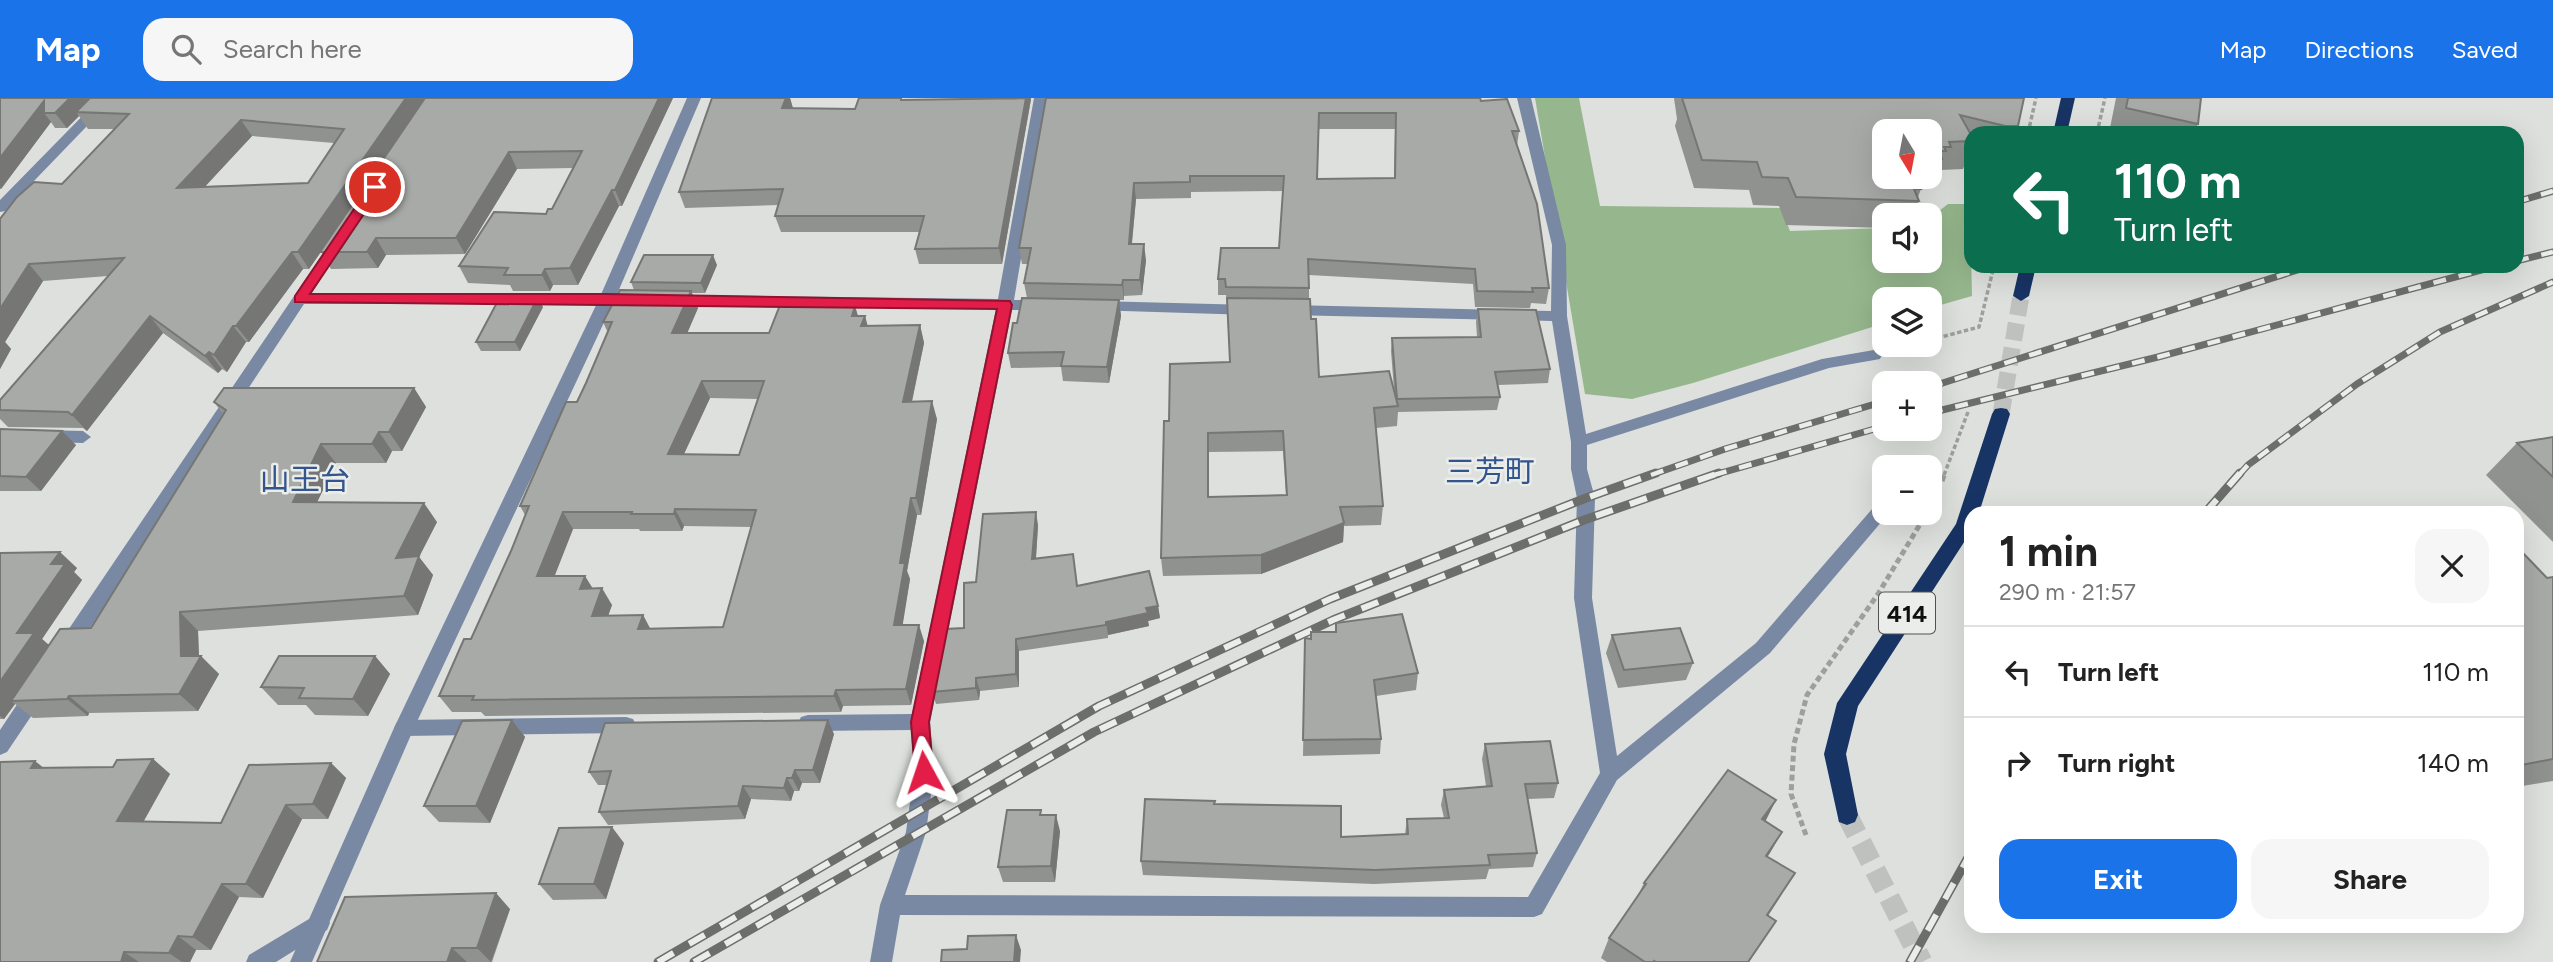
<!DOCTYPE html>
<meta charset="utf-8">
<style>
body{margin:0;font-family:Figtree,"Noto Sans JP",sans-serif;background:#f6f6f6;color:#222;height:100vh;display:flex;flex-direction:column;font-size:26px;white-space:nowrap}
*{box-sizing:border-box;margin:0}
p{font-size:23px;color:#767676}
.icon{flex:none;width:38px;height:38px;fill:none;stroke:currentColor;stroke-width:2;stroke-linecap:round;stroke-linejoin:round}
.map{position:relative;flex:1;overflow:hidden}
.side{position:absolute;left:1964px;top:408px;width:560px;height:427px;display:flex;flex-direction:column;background:#fff;border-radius:21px;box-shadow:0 7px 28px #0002}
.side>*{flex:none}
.guide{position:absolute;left:1964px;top:28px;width:560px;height:147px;border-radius:21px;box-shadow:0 7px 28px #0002;background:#0b6e4f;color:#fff;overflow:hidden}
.needle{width:46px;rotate:170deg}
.buttons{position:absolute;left:1872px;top:21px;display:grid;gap:14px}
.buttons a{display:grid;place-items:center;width:70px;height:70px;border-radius:14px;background:#fff;box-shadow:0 7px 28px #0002;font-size:35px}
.pin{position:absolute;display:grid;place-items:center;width:60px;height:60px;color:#fff;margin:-30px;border:4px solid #fff;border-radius:50%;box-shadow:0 2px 7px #0007}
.me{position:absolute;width:77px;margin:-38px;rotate:355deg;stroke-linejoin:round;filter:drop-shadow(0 0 5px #0008)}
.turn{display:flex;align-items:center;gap:24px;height:147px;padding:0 35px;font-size:32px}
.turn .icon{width:91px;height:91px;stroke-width:2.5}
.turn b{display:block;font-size:49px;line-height:60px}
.round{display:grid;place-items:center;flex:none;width:74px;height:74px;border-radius:21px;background:#f6f6f6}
.summary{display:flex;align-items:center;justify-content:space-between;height:119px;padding:0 35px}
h1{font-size:42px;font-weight:700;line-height:52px}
.primary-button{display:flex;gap:14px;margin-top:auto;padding:14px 35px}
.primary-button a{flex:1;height:80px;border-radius:21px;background:#1a73e8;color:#fff;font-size:28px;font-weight:700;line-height:80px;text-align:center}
.primary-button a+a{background:#f6f6f6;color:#222}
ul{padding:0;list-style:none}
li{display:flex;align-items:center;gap:21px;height:91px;padding:0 35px;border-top:2px solid #e0e0e0}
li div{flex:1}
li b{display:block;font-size:26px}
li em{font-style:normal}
header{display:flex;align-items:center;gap:42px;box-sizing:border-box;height:98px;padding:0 35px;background:#1a73e8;color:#fff}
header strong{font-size:33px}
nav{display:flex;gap:38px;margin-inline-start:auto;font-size:24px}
.search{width:490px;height:63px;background:#f6f6f6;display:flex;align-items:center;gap:18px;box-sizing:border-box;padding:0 24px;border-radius:21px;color:#767676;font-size:26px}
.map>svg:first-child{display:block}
</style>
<header>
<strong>Map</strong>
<div class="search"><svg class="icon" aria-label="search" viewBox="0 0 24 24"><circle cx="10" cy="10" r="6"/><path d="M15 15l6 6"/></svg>Search here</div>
<nav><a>Map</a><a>Directions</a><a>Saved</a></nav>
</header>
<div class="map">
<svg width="2553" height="864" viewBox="0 0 2553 864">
<rect width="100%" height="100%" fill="#dde0dc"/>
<path fill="#96b78d" d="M1535,0H1579L1600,108L1781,110L1790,133L1885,130V163H1930V120L1948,106H1970L1972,198L1930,210V201H1885V225L1693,285L1632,301L1585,296Z"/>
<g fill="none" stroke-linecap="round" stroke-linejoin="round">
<path stroke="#bec1bd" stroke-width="17" stroke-dasharray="17 8" stroke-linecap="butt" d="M2001,316L2021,198"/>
<path stroke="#bec1bd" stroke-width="21" stroke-dasharray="21 10" stroke-linecap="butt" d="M1847,717L1922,864"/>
<g stroke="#9c9f9c" stroke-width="3.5" stroke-dasharray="4.5 2.5" stroke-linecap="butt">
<path d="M2028,35L2036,0"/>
<path d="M2097,35L2105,0"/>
<path d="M1930,242L1979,229L1994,168"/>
<path d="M1900,250L1912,247"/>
<path d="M1944,377L1968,314"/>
</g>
<g stroke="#9c9f9c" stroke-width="5" stroke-dasharray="6 3.5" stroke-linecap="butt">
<path d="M1942,383L1945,375"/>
<path d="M1806,737L1791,696L1794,646L1807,597L1878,496L1922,423"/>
</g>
<g fill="#7989a4" fill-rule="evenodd">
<path d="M100,0H114L5,113L0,114V102Z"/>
<path d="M1034,0H1048L1014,202H1045L1053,207L1045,212H1012L930,624L934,674L926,734L905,797L1528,799L1600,675L1574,500L1577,400L1571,371V344L1552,223L1290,217L1282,212L1290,207L1551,213L1552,147L1517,0H1531L1566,147L1567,218L1586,336L1822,261L1874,252L1880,253L1882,257L1880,261L1829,270L1587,347V371L1595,400L1592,500L1617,658L1756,545L1879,403L1885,402V415H1889L1770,555L1617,682L1542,816L1534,819L900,817L892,864H870L880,807L906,734L914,674L911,632L808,633L801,631L798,625L801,619L808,617L912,616L996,211L674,207L666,202L674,197L998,201Z"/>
<path d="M339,137L346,142L311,196H621L629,201L621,206H304L74,554L67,557L60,554L58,549L60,544L334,139Z"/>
<path d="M1097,203L1251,207L1259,212L1251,217L1092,212L1089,208Z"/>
<path d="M0,331L83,333L91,339L83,345L0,343Z"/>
<path d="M1930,398L1939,399L1942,404L1939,409L1930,410Z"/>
<path d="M37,585L44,587L47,593L44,599L7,654L0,657V632L30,587Z"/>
<path d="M626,619L633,621L636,627L633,633L626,635L404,638L397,636L394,630L397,624L404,622Z"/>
<path d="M319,815L327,818L330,825L327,832L276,864H246L249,857Z"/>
</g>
<path fill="#7989a4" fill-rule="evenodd" d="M687,0H701L615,201L414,630L312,864H290L394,630L599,201Z"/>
<g fill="#183465" fill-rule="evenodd">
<path d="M2061,0H2075L2067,35H2053Z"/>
<path d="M2020,168H2036L2029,198L2021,203L2013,198Z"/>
<path d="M2001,310L2007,311L2010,316L1979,415H1970V435L1858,608L1846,656L1858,717L1855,724L1847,727L1839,724L1824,656L1837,605L1956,426L1992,316L1995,311Z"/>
</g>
<g stroke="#6c6e6c" stroke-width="7">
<g id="rail-far1">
<path d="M2516,104L2553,93"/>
<path d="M2516,163L2553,154"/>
<path d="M1930,289L2310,168"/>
<path d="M1930,315L2158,259L2496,168"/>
<path d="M1651,377L1725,351L1885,303"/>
<path d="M1714,377L1885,328"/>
<path d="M2239,377L2248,367L2357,286L2440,234L2553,184"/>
</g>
</g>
<g stroke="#6c6e6c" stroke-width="9">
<g id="rail">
<path d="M2205,415L2240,375"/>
<path d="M658,864L1099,608L1330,501L1586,400L1656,375"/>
<path d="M694,864L1094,634L1333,522L1584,422L1719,375"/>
<path d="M1910,864L1970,756"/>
</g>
</g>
<use href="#rail-far1" stroke="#eaede9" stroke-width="4.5" stroke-dasharray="13" stroke-linecap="butt"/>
<use href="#rail" stroke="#eaede9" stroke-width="6" stroke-dasharray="18" stroke-linecap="butt"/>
</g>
<g fill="#909290" fill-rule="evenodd">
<path d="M0,0H673L622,108H619L578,187H553L550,193H513L510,187L468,185L459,168L546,116L552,111L573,70L517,71L465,156L386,157L378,170L331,171L321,154L309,171H303L249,244H246L227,274L222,271L218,275L163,235L87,333L83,330L8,329L0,321V302L108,178L43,183L5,244L11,251L0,271V121L62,86L114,31H88L79,18L67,30H55L51,24L1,91H0ZM252,38L334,45L308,85L205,88Z"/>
<path d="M712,0H790L793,10L855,11L909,2L1031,1L1002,166H919L915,151L919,134H781L775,118L779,107L685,110L679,94Z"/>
<path d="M1046,0L1481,3L1519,33L1517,48L1549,190L1546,206L1531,205L1530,210L1475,209L1473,186L1309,177V201L1311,221L1319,279L1394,292L1391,253L1392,240L1477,239L1476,224L1478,211L1550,271L1548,285L1498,287L1500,299L1497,312L1398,314L1397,328L1376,330L1383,408L1381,427L1344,428L1343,444L1261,476L1163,478L1161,460L1169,323L1230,264L1226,197H1218V181L1279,150L1283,93L1191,94V100L1136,101L1132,146L1146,162L1142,197L1124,198V202H1119L1121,218L1109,285L1063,283L1061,269L1011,270L1008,255L1017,225L1027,200L1024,185L1028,166H1022L1019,150ZM1319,31H1395L1394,80L1317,81ZM1283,353L1286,397L1209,399V354Z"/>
<path d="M1674,0H2024L2018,28L2014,35H1970V53L1963,71L1941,72L1939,77H1936L1930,89H1920L1921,91L1918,99L1919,103L1913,117H1885V130L1786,127L1779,108L1753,107L1749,92L1694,90L1675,28L1677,21ZM1930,33V79H1885Z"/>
<path d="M2116,0H2201L2198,26L2193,35H2109Z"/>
<path d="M717,167L705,195H692L698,210L687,235H769L855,208L858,218H865L867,228L920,227L924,245L912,304L937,321L921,417H917L907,473L910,481L902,527L924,543L911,607L843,608L841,614L485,618L481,614H452L439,598L471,541L511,453L525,417L520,408L586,285L608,235L603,224L634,192L631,184ZM710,300L758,301L739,357L684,356ZM684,428L751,429L723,529L650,531L643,517L608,518L612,507L593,491L554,478L573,431H639L640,433H682Z"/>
<path d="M543,209L520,253H481L476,244Z"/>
<path d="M414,290L426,309L402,353H392L386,365H336L317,404L437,424L419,459L433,477L418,517L198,533L199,558L219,576L198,613L89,615L88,618L33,620L15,606L4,621H0V455L77,470L74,474L82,482L42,541L49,547L91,530L223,316L214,304Z"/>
<path d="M0,331L76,347L41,393H0Z"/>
<path d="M2553,339V444L2486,377L2517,345Z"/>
<path d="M1038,427L1036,461L1075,469L1077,488L1158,508L1160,520L1148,523L1149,528L1108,537V540L1019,553V589L980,593L979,602L936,606L932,594L964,530L976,484Z"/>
<path d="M2516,454L2547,480L2553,479V683L2516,689Z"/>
<path d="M1612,537L1693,565L1686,582L1618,590L1606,555Z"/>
<path d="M1305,540L1418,575L1416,592L1376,598L1381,641L1380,656L1303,658Z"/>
<path d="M375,558L390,576L368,618L315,617L306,607H278L261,589Z"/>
<path d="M512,622L525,639L490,725L439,724L424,708Z"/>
<path d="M834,636L820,685H802L799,693H794L791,703L751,701L745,721L608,727L599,714L607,687H598L589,674Z"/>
<path d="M1485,646L1558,685L1554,700L1528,701L1537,755L1533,769L1489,771L1486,781L1374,786L1143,777L1141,763L1215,706L1341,739L1405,736L1407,721L1444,720L1441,707L1444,692L1486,688L1482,661Z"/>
<path d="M153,661L170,676L143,724L221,725L331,665L346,680L328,721H302L263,800L239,799L211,852H196L190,864H0L43,669H113Z"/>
<path d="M1776,702L1765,723L1768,759L1782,796L1768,818L1776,823L1749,864H1607L1601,860L1609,840L1637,799L1644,785Z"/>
<path d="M1060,733L1055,784H1003L998,769Z"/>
<path d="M624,745L606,801L553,802L539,786Z"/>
<path d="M510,811L492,864H317Z"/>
</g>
<g fill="#767775">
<path d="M70,0H92L76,14L79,18L67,30L55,15Z"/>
<path d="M406,0H426L309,171L298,154Z"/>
<path d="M659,0H673L622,108L615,92Z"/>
<path d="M786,0H790L793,11L782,10Z"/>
<path d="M1026,0H1031V1L1002,166L999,150Z"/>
<path d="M44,3V15L51,24L1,91L0,89V60Z"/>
<path d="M241,22L252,38L189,106L177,90Z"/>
<path d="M509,54L517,71L465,156L456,140Z"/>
<path d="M1134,85L1136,101L1130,162L1129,146Z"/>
<path d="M612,92L619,108L578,187L570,170Z"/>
<path d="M376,140L386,157L378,170L367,154Z"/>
<path d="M1144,146L1146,162L1142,197L1140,182Z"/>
<path d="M292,154L303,171L249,244L236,228Z"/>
<path d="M713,157L717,167L705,195L701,185Z"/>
<path d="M29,166L43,183L5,244L11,251L0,271V211Z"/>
<path d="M545,171L553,187L550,193L542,177Z"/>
<path d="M1123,182L1124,198V202L1122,187Z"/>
<path d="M691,193L698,210L680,252L672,235Z"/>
<path d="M538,199L543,209L520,253L515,244Z"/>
<path d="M1119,202L1121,218L1109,285L1107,269Z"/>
<path d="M855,208L860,226L852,218Z"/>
<path d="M150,218L163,235L87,333L72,317Z"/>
<path d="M865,218L870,236L861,228Z"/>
<path d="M920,227L924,245L908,321L903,304Z"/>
<path d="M233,228L246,244L227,274L214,257Z"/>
<path d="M209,254L222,271L218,275L205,258Z"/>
<path d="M702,283L710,300L676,373L668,356Z"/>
<path d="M414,290L426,309L402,353L389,334Z"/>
<path d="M932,303L937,321L921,417L916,400Z"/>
<path d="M62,333L76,347L41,393L26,379Z"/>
<path d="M379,334L392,353L386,365L372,346Z"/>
<path d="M1208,335L1209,354V418L1208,399Z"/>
<path d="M321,346L336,365L308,423L293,404Z"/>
<path d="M911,400L917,417L907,473L910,481L900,544L894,527L900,465Z"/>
<path d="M424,405L437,424L419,459L433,477L418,517L404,498L396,460Z"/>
<path d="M675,411L684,428L682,433L674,416Z"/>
<path d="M563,414L573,431L548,495L537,478Z"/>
<path d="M1036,414L1038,427L1035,474L1032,461Z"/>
<path d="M1344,425L1343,444L1261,476V457Z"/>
<path d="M60,454L77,470L74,474L82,482L42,541L52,550L11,603L15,606L4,621L0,618V584L17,535L51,466Z"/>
<path d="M585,478L595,494L580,491Z"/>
<path d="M602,490L612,507L602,534L592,518Z"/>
<path d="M1158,508L1160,520L1148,523L1149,528L1108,537L1106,524L1146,510Z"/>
<path d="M180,514L198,533L199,561L201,558L219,576L198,613L179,596L181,558Z"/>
<path d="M643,517L652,534L638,531Z"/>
<path d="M919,527L924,543L911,607L906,591Z"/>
<path d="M1016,541L1019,553V589L1016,576Z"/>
<path d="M375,558L390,576L368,618L353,601Z"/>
<path d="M976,580L980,593L979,602L976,590Z"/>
<path d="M836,592L843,608L841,614L834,598Z"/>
<path d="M69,598L89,615L88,618L67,601Z"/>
<path d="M512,622L525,639L490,725L476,708Z"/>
<path d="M828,622L834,636L820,685L813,672Z"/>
<path d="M153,661L170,676L136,737L117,723Z"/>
<path d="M35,663L54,678L31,670Z"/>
<path d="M331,665L346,680L328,721L313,706Z"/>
<path d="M795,672L802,685L799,693L792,680Z"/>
<path d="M787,680L794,693L791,703L784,690Z"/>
<path d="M743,688L751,701L745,721L738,708Z"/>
<path d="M1776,702L1765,724L1762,721Z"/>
<path d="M286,707L302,721L263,800L246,786Z"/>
<path d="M1056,717L1060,733L1055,784L1051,768Z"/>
<path d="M612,729L624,745L606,801L594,786Z"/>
<path d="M1782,734L1770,755L1754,779L1766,758Z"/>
<path d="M222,786L239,799L211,852L193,839Z"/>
<path d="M496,795L510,811L491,864L477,850Z"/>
<path d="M1016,837L1021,852L1020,864H1014Z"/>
<path d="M178,838L196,852L190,864H182L169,855Z"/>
<path d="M452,850L467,864H447Z"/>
<path d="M124,854L139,864H121Z"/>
</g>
<g fill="#a8aaa7" stroke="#767775" stroke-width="2" fill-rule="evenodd">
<path d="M0,0H70L55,15H44V3L0,60Z"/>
<path d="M90,0H406L298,154H292L236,228H233L214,257L209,254L205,258L150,218L72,317L68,314L0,312V302L124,160L29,166L0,211V121L17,99L34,84L62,86L129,16L76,14ZM241,22L344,31L308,85L177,90Z"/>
<path d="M425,0H659L615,92H612L570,170L545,171L542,177H504L508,170L459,168L494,114L546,116L548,111H552L582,53L509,54L456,140H376L367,154H320Z"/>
<path d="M712,0H786L782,10L855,11L859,0H901V2L1026,0L999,150L915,151L924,118H775L783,91L679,94Z"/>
<path d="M1046,0H1480L1481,3L1507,1L1519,33H1512L1537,106L1549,190H1532L1533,194L1477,193L1475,171L1308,161L1309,190L1226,189L1225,181H1218L1221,150H1279L1284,78H1190V84L1134,85L1129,146H1144L1140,182H1123L1122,187L1024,185L1031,150H1019ZM1319,15H1396L1395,80L1317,81Z"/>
<path d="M1682,0H2024L2018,28H2005L1960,17L1970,35V43L1949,44L1951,49H1944L1946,53H1939L1942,61H1930V33H1885V79H1916L1921,91H1914L1919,103L1796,99L1788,80L1762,79L1757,64L1702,62Z"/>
<path d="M2128,0H2201L2198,26L2126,10Z"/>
<path d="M644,157H713L701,185L631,184Z"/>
<path d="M620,192L691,193L672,235H769L780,207L855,208L852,218H865L861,228L920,227L903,304L932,303L916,400H911L900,465H905L894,527H919L906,591L836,592L834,598L472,602L474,598H439L464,541H471L511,453L529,408H520L566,304H577L586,285L612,224H603ZM702,283H764L739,357L668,356ZM675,411L756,412L723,529L638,531L643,517L592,518L602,490L580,491L585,478H537L563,414H632L631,416H674Z"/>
<path d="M500,199H538L515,244H476Z"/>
<path d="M1022,200L1119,202L1107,269L1061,268L1064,254L1008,255L1013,225H1017Z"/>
<path d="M1227,200L1310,201L1311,221H1316L1319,279L1389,273L1398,308L1374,310L1383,408L1340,409L1344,425L1261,457L1161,460L1164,323H1169L1170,266L1230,264ZM1283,333L1287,397L1208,399V335Z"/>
<path d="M1478,211L1536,212L1550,271L1495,274L1500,299L1397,301L1392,240L1481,239Z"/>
<path d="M224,290H414L389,334H379L372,346H321L293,404L424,405L396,460L419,458L404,498L180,514L181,558H201L179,596L69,598L67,601L11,603L60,531L91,530L226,312L214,304Z"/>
<path d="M0,331L62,333L26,379L0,378Z"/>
<path d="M2553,339V379L2517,345Z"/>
<path d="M1036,414L1032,461L1073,456L1077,488L1149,473L1158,508L1146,510L1148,515L1106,524V527L1016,541V576L976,580V590L932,594L945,531L964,530V485L976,484L983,416Z"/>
<path d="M2521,453L2547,480L2553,479V661L2516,668V454Z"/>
<path d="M60,454L51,466H65L17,535H34L0,584V455Z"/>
<path d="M1402,516L1418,575L1374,582L1381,641L1303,642L1305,540L1311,541V534H1336V525Z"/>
<path d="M1680,530L1693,565L1624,572L1612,537Z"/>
<path d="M279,558H375L353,601L299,600L304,590L261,589Z"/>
<path d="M512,622L476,708H424L462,623Z"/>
<path d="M828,622L813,672H795L792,680H787L784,690L743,688L738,708L599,714L611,673L589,674L605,625Z"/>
<path d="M1550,643L1558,685L1525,686L1537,755L1488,757L1490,767L1375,772L1141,763L1145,701L1215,703L1214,706L1341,708V739L1408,736L1407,721L1449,720L1444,692L1492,688L1485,646Z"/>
<path d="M153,661L117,723L221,725L249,667L331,665L313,706L286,707L246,786H222L193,839L178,838L169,855L124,854L121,864H0V664L35,663L31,670L113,669L117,662Z"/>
<path d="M1728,672L1776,702L1762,721L1782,734L1766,758L1795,775L1767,817L1776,823L1748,864H1656L1654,863V864H1645L1609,840L1646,786L1644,785Z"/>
<path d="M1007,712H1041L1040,717H1056L1051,768L998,769Z"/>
<path d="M612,729L594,786H539L559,730Z"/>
<path d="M496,795L477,850H452L447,864H317L345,799Z"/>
<path d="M1016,837L1014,864H941L942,852L967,851L968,838Z"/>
</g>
<path fill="#e11d48" stroke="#92132f" stroke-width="2" d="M375,85L382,89L310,196H607L1010,203L1012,207L929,624L933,674L931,680L924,682L918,680L915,674L911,624L997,211L295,204V198L371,86Z"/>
<g text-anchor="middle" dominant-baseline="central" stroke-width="5" stroke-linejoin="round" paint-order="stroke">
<rect fill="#eaede9" stroke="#515250" stroke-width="2" x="1879" y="494.5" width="56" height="41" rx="5"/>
<g font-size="24" font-weight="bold" fill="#0f100f">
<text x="1907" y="515">414</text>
</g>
<g font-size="30" fill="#33548c" stroke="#eaede9">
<text x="1490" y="373">三芳町</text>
<text x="305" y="381">山王台</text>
</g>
</g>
</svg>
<div class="buttons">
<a><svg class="needle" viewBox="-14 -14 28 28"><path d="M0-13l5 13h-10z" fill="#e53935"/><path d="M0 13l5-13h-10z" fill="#767676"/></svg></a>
<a><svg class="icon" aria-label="sound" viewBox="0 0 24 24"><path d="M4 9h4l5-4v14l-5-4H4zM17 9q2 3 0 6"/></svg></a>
<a><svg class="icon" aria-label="layers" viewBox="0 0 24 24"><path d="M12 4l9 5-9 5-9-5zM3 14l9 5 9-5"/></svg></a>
<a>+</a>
<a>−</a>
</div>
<div class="pin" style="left:375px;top:89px;background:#d93025"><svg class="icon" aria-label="arrive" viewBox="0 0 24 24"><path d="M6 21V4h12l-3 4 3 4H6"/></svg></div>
<svg class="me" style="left:924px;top:674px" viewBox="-20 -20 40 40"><path d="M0-17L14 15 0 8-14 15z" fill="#e11d48" stroke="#fff" stroke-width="4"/></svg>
<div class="guide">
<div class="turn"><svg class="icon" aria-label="left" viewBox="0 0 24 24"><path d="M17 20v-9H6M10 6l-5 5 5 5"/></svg><div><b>110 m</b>Turn left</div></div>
</div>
<section class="side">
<div class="summary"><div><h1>1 min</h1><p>290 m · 21:57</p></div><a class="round"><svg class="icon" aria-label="close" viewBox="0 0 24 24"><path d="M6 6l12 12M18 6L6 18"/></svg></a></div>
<ul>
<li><svg class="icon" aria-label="left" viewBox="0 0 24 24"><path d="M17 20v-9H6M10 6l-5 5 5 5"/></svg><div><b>Turn left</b></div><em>110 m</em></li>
<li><svg class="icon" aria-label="right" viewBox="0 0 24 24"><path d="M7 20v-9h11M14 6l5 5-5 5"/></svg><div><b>Turn right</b></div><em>140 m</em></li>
</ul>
<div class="primary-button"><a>Exit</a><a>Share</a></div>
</section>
</div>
